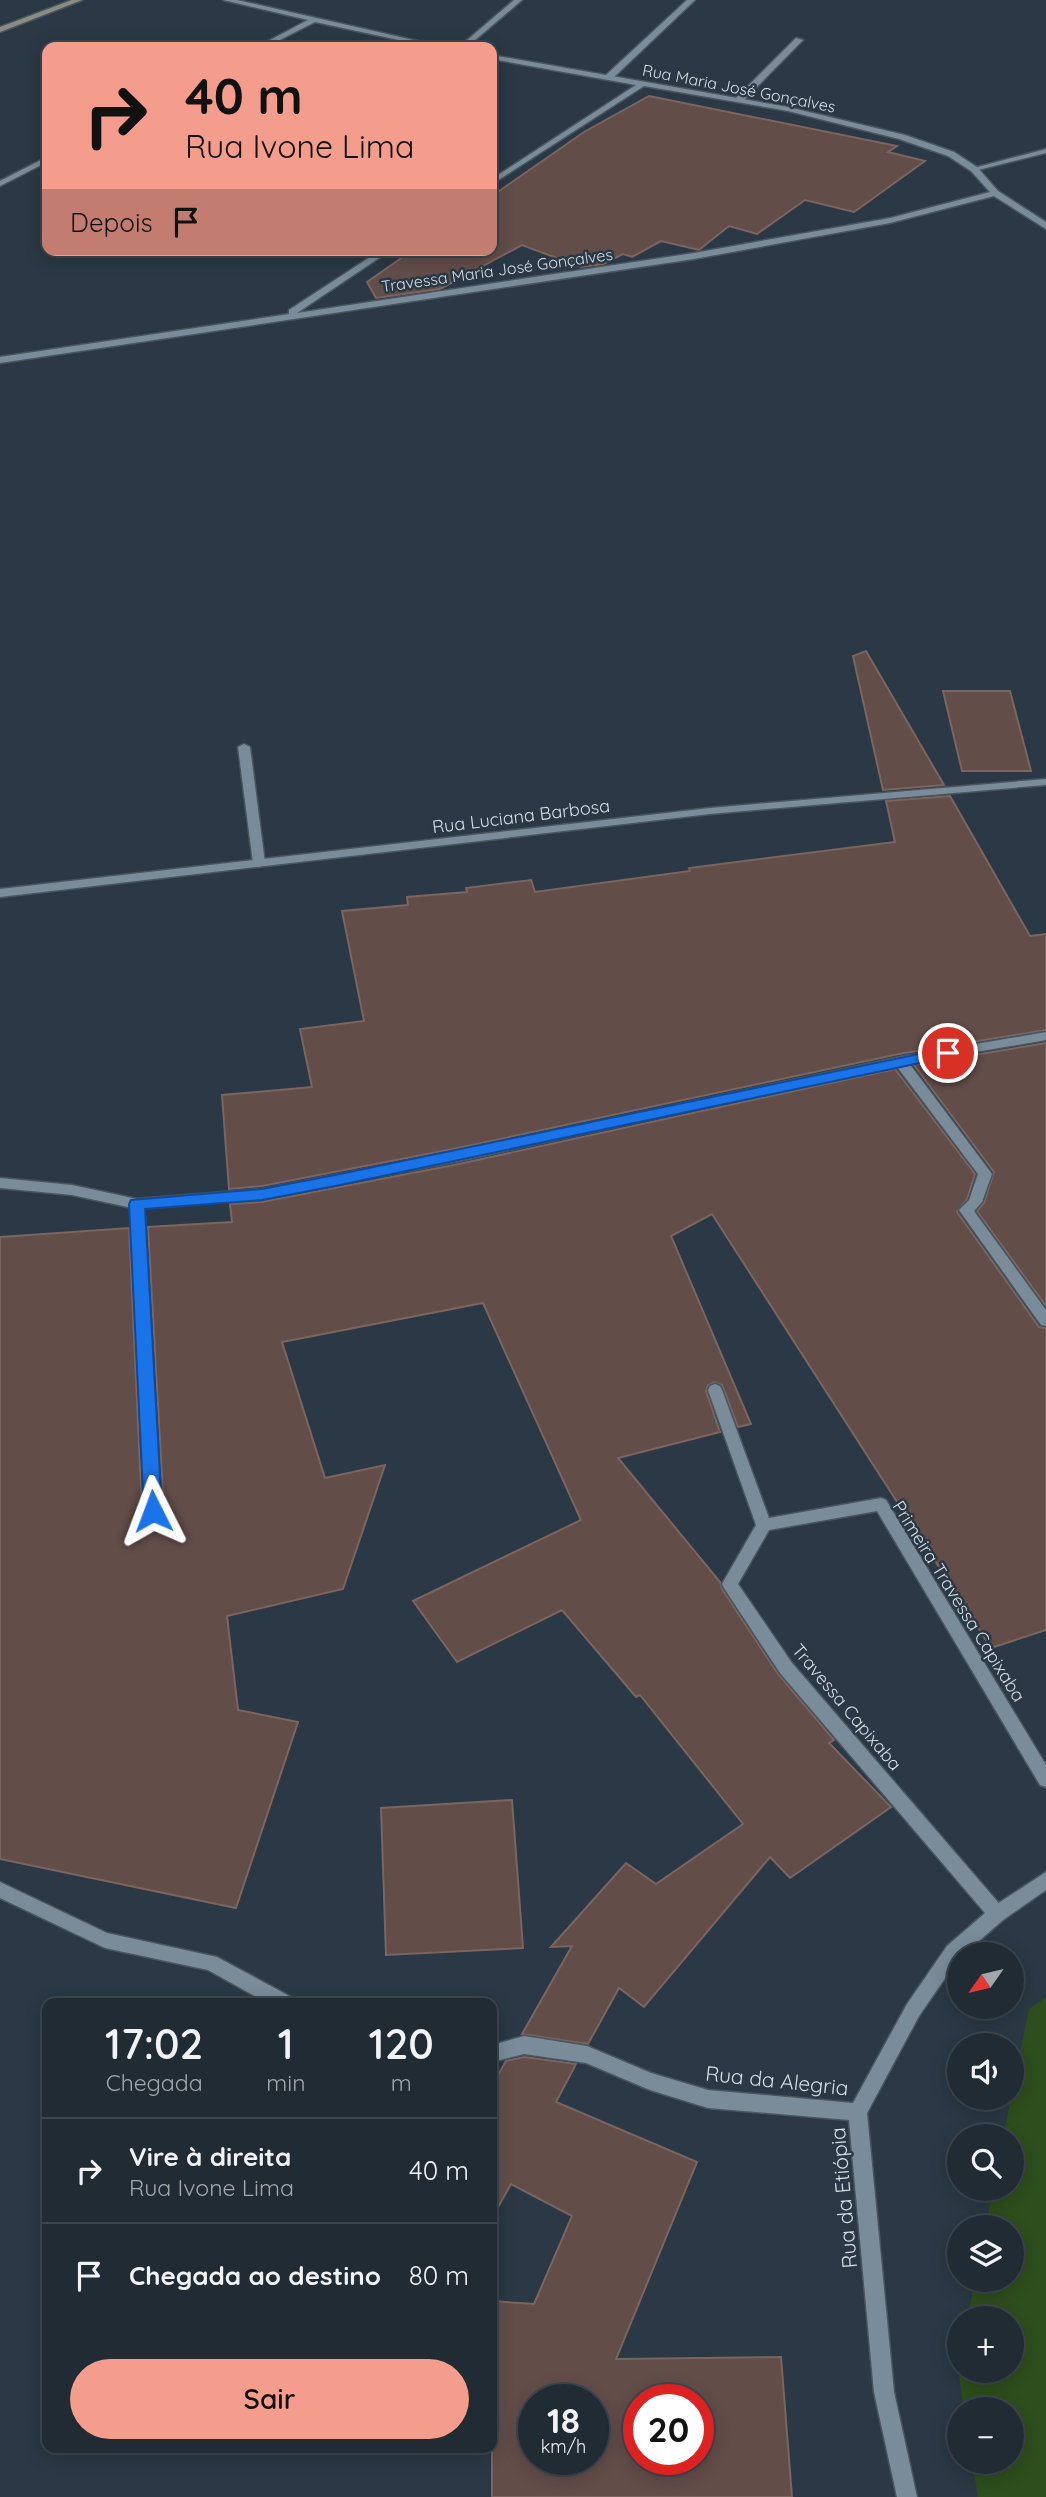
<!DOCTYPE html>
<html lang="pt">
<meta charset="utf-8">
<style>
body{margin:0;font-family:Quicksand,sans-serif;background:#2d3740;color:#f1f3f6;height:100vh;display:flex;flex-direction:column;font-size:26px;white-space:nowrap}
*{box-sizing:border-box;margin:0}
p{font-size:23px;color:#a2a7ac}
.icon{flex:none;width:38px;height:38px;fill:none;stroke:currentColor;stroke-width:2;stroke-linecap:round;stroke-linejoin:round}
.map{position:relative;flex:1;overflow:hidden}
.sheet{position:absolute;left:42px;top:1998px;width:455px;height:455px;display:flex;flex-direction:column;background:#202b34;border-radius:14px;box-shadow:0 4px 18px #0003,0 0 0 2px #3d474f}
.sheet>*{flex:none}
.banner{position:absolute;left:42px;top:42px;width:455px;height:214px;border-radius:14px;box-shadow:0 4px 18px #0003,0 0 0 2px #3d474f;background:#f49d8d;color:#111;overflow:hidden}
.needle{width:46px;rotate:236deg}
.fabs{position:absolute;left:947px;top:1942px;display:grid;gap:14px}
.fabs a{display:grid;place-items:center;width:77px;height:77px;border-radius:50%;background:#202b34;box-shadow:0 4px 18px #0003,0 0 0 2px #3d474f;font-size:35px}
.speed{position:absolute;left:518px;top:2384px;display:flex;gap:14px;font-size:35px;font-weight:700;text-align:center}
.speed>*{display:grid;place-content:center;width:91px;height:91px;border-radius:50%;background:#202b34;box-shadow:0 4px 18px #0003,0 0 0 2px #3d474f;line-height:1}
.speed small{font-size:18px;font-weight:400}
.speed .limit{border:10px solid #d22;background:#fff;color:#111}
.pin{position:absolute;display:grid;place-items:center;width:60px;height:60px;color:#fff;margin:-30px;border:4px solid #fff;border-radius:50%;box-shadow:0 2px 7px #0007}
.me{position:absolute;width:77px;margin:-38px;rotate:357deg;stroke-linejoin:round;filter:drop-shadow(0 0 5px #0008)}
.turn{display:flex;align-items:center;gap:24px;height:147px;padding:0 28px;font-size:32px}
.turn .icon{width:91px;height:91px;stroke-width:2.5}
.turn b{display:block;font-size:49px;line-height:60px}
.then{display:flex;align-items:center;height:66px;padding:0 28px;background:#0003;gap:14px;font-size:26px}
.eta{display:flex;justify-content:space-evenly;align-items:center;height:119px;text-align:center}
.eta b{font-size:42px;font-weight:600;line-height:49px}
.action{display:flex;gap:14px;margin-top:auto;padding:14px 28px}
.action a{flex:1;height:80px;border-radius:42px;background:#f49d8d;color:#111;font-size:28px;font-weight:600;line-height:80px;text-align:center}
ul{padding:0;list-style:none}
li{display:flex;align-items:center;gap:21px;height:105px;padding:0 28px;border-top:2px solid #3d474f}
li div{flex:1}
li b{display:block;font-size:26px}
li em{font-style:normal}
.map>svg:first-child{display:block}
</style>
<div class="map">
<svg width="1046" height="2497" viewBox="0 0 1046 2497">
<rect width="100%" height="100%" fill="#2a3945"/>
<path fill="#2e4e1d" d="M1046,1997V2497H978L972,2462H1012V2410H964L958,2368L959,2360V2371H1012V2319H967L975,2280H1012V2228H985L993,2189H1012V2137H1003L1029,2009Z"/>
<g fill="#624d49" stroke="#7b6561" stroke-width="2" fill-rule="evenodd">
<path d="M649,96L897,146L888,152L925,161L854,212L805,200L757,234L729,226L699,250L661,241L632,257L623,254L603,264L581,267L522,245L440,289L376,298L367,282L413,250H492V196L584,132Z"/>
<path d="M866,651L944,785L883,790L853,656Z"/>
<path d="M943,691H1010L1031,771H962Z"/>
<path d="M950,796L1030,936L1046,934V1030L899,1054L458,1148L262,1186L229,1189L222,1095L312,1087L300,1029L364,1021L342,911L408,905L407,897L467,892L466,888L531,880L535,892L690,871L689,868L895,842L886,801Z"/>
<path d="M1046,1043V1306L977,1211L984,1203L994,1172L914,1065Z"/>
<path d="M895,1069L975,1174L967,1199L957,1212L1039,1327L1046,1328V1630L991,1648L712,1214L671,1236L751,1424L738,1427L722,1385L714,1382L708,1385L706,1391L720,1432L618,1458L720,1582L722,1589L778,1674L834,1740L829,1743L891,1807L790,1878L770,1857L644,2007L619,1988L588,2044L522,2034L572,1946L551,1947L626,1863L656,1884L743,1824L640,1695L636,1697L562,1610L457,1662L413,1601L581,1520L483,1303L282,1342L325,1478L385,1465L343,1589L227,1616L238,1710L298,1722L236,1908L0,1859V1237L129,1228L142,1511L147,1517L154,1519L164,1511L148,1227L232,1222L230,1204L262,1202L459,1164Z"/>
<path d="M512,1800L523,1948L386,1955L381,1808Z"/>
<path d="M524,2057L576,2064L556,2102L697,2162L616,2359L781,2357L792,2497H492V2301L534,2304L572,2216L511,2184L492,2218V2075L497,2077L506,2061ZM534,2399H593V2459H534ZM639,2399H698V2459H639Z"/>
</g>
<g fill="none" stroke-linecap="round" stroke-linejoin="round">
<g stroke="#49555f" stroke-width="3">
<g id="lane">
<path d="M514,0H522L467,47H459Z"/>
<path d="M687,0H695L612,79H606V75Z"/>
<path d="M796,38L803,40L742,102H736V98Z"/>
<path d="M1046,149V153L974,171L970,169Z"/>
<path d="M244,744L250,747L265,863L259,867L253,863L238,747Z"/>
<path d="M900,1057L905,1058L992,1174L982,1202L974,1211L1046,1310V1326L1041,1325L959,1210L969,1200L978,1174L895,1064L894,1061Z"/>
<path d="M137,1199L144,1204L161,1511L158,1515L153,1517L148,1515L145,1511L130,1204Z"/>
<path d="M715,1384L720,1386L722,1390L769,1518L881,1498L886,1500L1046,1765V1787L1040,1785L877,1511L769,1530L738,1584L792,1663L1003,1908L1006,1914L1003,1920L997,1922L991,1920L780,1673L724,1588L722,1584L756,1525L708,1390L710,1386Z"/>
</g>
</g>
<g stroke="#49555f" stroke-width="3">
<g id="street">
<path d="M223,0H237L444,47H431L315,22L266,47H257L308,20Z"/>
<path d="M492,55L788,107L905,135L954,152L977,167L998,191L1046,222V229L994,196L890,223L694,259L0,363V357L289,314V310L381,250H391L297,313L694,253L890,218L990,192L971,171L948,156L899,139L788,111L644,86L492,184V179L636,85L492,59Z"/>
<path d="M47,157V162L0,186V181Z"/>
<path d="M1046,779V785L710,814L0,897V889L710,808Z"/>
<path d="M1046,1032V1040L900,1065L459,1161L262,1199L137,1209L72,1195L0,1188V1178L72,1185L137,1199L262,1189L459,1151L900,1057Z"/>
<path d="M1046,1872V1890L1003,1920L963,1955H959V1958L919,2016L867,2113L894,2392L917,2497H897L874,2392L849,2120L708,2108L650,2090L586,2063L524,2054L492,2062V2045L524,2036L587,2046L651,2073L708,2090L853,2103L907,2004L947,1946L991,1908Z"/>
<path d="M0,1882L107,1933L217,1957L293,1998L296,2004H269L208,1970L105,1948L0,1898Z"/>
</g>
</g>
<g stroke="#49555f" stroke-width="3">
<path id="secondary" d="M72,0H82L0,32V27Z"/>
</g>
<use href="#lane" fill="#7a8b99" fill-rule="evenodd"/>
<use href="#street" fill="#7a8b99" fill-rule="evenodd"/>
<use href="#secondary" fill="#8c8c83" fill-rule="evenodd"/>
</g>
<path fill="#1a73e8" stroke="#114b97" stroke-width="2" d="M948,1048L956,1053L953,1056L335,1186L262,1200L145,1209L162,1511L159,1516H147L144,1511L129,1204L131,1200L262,1189L335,1175Z"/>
<g text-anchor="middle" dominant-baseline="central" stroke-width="5" stroke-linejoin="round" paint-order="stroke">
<g font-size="16" fill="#d5dee6" stroke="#2a3945">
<text transform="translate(739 88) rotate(11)">Rua Maria José Gonçalves</text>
<text transform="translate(497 270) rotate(-8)">Travessa Maria José Gonçalves</text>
</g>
<g font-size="18" fill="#d5dee6" stroke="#2a3945">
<text transform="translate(521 816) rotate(-7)">Rua Luciana Barbosa</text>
<text transform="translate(959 1601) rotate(58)">Primeira Travessa Capixaba</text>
<text transform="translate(847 1707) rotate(50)">Travessa Capixaba</text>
</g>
<g font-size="21" fill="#d5dee6" stroke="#2a3945">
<text transform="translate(777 2080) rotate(6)">Rua da Alegria</text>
<text transform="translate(843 2198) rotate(-95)">Rua da Etiópia</text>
</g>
</g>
</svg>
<div class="fabs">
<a><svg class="needle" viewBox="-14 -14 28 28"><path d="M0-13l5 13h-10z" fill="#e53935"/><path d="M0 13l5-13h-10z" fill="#a2a7ac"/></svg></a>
<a><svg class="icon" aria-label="sound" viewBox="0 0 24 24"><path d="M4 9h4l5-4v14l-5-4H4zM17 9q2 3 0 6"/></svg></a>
<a><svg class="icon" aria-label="search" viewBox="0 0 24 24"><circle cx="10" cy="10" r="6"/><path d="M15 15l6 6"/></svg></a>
<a><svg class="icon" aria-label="layers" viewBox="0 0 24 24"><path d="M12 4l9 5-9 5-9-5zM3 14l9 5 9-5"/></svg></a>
<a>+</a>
<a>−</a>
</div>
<div class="speed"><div>18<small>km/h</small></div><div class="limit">20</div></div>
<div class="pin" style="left:948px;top:1053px;background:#d93025"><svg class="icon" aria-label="arrive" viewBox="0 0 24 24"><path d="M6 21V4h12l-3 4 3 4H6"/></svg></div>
<svg class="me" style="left:153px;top:1511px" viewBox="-20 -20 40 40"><path d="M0-17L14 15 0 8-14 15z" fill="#1a73e8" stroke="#fff" stroke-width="4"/></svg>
<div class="banner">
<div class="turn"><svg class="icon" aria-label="right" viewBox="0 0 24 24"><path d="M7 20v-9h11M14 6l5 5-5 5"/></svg><div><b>40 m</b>Rua Ivone Lima</div></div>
<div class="then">Depois<svg class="icon" aria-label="arrive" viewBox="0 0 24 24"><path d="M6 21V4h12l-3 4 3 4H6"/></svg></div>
</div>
<section class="sheet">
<div class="eta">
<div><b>17:02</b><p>Chegada</p></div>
<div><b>1</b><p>min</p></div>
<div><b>120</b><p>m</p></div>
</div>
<ul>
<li><svg class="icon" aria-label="right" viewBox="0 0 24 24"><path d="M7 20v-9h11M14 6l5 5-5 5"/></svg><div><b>Vire à direita</b><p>Rua Ivone Lima</p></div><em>40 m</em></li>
<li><svg class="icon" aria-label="arrive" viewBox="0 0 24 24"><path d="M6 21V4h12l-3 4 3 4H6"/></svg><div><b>Chegada ao destino</b></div><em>80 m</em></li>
</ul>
<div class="action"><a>Sair</a></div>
</section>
</div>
